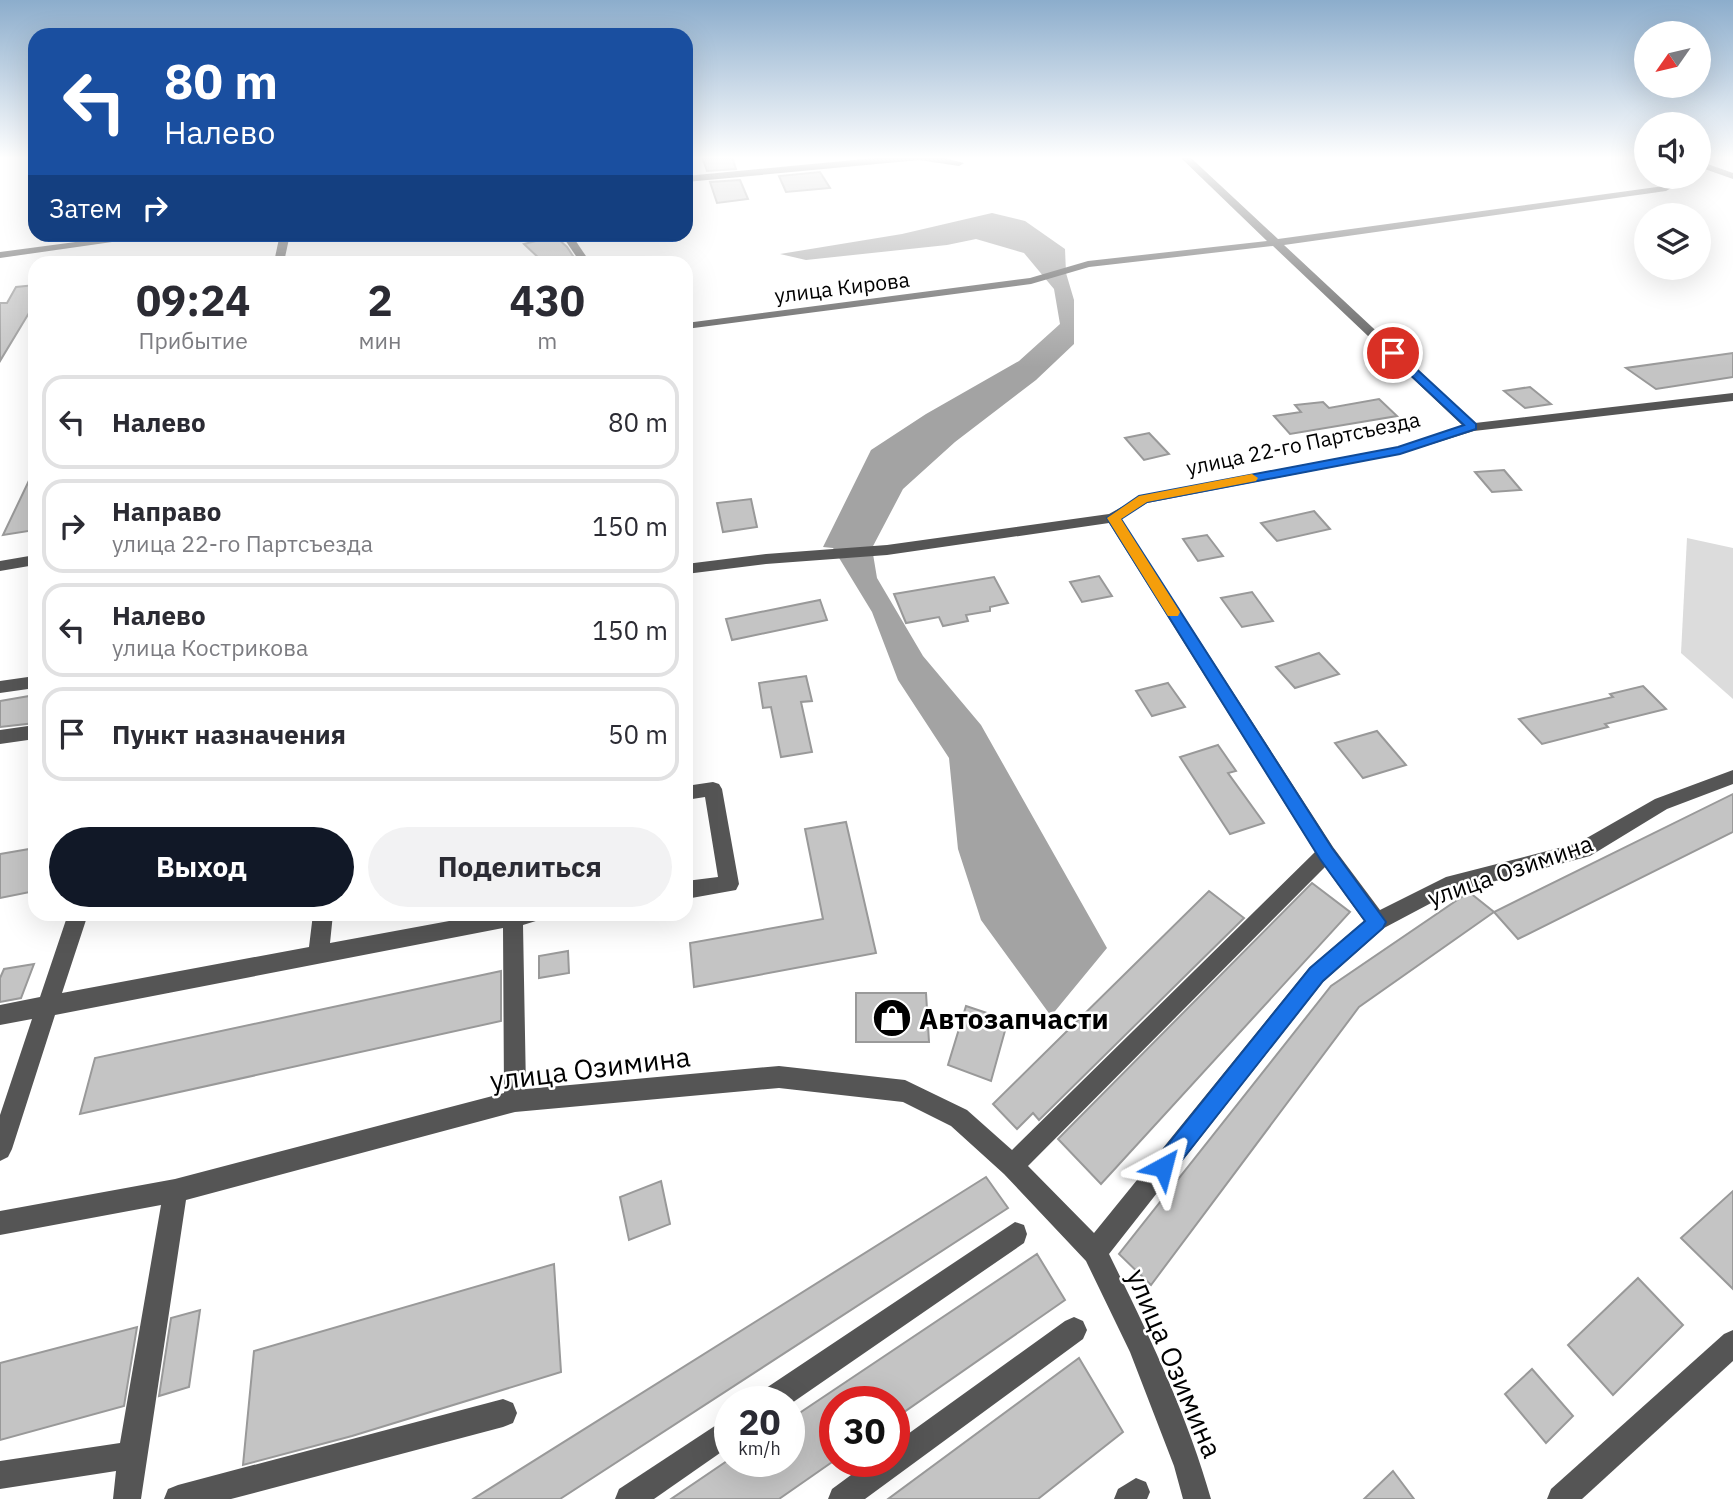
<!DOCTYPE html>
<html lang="ru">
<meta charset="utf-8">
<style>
body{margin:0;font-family:"IBM Plex Sans",sans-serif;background:#f2f2f3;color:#2b2b33;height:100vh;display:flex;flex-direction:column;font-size:26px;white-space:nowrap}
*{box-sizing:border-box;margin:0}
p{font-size:23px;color:#7c7c81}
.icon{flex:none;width:38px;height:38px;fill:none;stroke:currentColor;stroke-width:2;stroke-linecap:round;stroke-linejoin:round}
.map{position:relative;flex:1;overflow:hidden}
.drawer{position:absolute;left:28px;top:256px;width:665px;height:665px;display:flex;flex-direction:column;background:#fff;border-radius:21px;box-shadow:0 7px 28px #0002}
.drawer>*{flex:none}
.guide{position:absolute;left:28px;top:28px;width:665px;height:214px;border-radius:21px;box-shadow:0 7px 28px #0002;background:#1a4fa0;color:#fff;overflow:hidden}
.needle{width:46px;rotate:236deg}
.buttons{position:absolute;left:1634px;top:21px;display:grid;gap:14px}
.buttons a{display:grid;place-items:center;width:77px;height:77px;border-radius:50%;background:#fff;box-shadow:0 7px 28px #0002;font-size:35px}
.speed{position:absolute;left:714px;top:1386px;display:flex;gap:14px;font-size:35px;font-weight:700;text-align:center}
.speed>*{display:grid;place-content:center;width:91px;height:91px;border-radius:50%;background:#fff;box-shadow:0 7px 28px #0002;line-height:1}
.speed small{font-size:18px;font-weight:400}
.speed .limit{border:10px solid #d22;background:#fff;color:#111}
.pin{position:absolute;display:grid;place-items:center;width:60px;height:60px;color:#fff;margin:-30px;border:4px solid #fff;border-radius:50%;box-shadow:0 2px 7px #0007}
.me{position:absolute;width:77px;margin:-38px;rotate:38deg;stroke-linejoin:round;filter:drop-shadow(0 0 5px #0008)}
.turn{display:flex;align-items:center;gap:24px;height:147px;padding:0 21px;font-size:32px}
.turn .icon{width:91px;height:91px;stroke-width:2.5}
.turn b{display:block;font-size:49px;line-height:60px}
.then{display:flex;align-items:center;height:66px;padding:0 21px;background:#0003;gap:14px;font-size:26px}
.eta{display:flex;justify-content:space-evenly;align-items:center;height:119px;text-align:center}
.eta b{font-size:42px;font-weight:800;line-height:49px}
.cta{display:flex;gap:14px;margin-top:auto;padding:14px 21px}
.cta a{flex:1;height:80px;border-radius:42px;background:#111827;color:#fff;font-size:28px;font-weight:800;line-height:80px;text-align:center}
.cta a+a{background:#f2f2f3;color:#2b2b33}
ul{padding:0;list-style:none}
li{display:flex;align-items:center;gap:21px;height:94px;margin:0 14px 10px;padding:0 7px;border:4px solid #e1e1e2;border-radius:21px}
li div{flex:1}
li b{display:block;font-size:26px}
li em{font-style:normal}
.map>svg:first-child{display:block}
</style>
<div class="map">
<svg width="1733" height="1499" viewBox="0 0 1733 1499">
<rect width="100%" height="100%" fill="#fff"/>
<path fill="#dcdcdc" d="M1687,538L1733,548V699L1681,653Z"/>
<path fill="#a3a3a3" d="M992,213L1025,221L1065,249L1066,273L1074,300V344L1036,380L955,442L903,489L872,548L877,578L923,656L981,725L1107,948L1051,1016L981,920L958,849L949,758L898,680L872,612L833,548L823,547L871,450L926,414L1019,361L1060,324L1054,289L1024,253L976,239L947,245L806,260L780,254L902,234Z"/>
<g fill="#c4c4c4" stroke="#999" stroke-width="2">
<path d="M702,157H732L736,169L707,171Z"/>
<path d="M820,172L830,188L786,192L779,176Z"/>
<path d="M740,180L748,199L717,203L710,182Z"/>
<path d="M555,236L567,247L577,262H543L524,244Z"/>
<path d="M35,285V303L0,361V303H7L16,287Z"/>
<path d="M1733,353V377L1656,389L1626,368Z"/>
<path d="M1530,387L1551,404L1525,408L1504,391Z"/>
<path d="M1379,399L1397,416L1290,434L1274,416L1301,412L1295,405L1323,402L1329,408Z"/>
<path d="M1149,433L1169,454L1144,460L1125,438Z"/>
<path d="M35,468V530L3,535Z"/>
<path d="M1504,470L1521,490L1492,492L1475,472Z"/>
<path d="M751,499L757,527L723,532L717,503Z"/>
<path d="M1314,511L1330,529L1277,541L1261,523Z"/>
<path d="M1207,535L1223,556L1198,561L1183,539Z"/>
<path d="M1099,576L1112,596L1082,602L1070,582Z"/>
<path d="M994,577L1008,603L990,607V611L966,615L968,621L943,626L939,617L906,623L894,594Z"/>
<path d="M1252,592L1273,621L1242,627L1221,598Z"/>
<path d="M820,600L827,620L732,640L726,619Z"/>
<path d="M1319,653L1339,674L1295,688L1276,667Z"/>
<path d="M806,676L812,701L801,702L812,752L781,757L771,707L763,708L759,683Z"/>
<path d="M1168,683L1185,707L1152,716L1136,691Z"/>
<path d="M1643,686L1666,709L1605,724L1608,727L1542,744L1519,719L1613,697L1610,694Z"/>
<path d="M35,695V723L0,727V701Z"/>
<path d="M1377,731L1406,765L1363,778L1335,743Z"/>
<path d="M1218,745L1236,771L1228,773L1264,823L1230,834L1180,757Z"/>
<path d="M1733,794V832L1518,939L1494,912Z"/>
<path d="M846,822L876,953L694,987L690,943L823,919L805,829Z"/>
<path d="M35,848V891L0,898V854Z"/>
<path d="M1312,883L1350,912L1101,1184L1058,1139Z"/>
<path d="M1209,891L1244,918L1039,1120L1033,1113L1017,1129L993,1104Z"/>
<path d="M1469,892L1494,912L1359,1007L1151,1285L1119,1254L1331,986Z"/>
<path d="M568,951L569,973L539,978V956Z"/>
<path d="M34,964L21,998L0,1002V978L4,969Z"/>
<path d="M501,971V1021L80,1114L95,1058Z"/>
<path d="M856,993H926L929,1042H856Z"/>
<path d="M966,1006L1008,1020L991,1081L948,1065Z"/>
<path d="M986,1177L1008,1208L560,1499H473Z"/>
<path d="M661,1181L670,1224L629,1240L620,1197Z"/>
<path d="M1733,1191V1289L1681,1238Z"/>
<path d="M1037,1254L1065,1300L894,1419V1402H835V1460L779,1499H671L727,1461H789V1420Z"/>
<path d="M554,1264L561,1372L352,1436L243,1465L254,1351Z"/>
<path d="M1638,1278L1683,1325L1613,1395L1568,1345Z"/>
<path d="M200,1310L189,1387L159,1396L171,1318Z"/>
<path d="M137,1327L124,1406L0,1440V1363Z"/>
<path d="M1079,1358L1123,1432L1038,1499H888Z"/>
<path d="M1532,1369L1573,1416L1546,1443L1505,1394Z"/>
<path d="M1393,1471L1414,1499H1364Z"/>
</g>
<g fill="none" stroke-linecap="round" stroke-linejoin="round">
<g fill="#555" fill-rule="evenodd">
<path d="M886,157H940L964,163L959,166L919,160L686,182V176Z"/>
<path d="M1180,157H1190L1278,239L1664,186L1680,177H1690L1666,191L1284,245L1475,423L1733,393V401L1474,431L1400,454L1147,503L1121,519L1333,847L1380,910L1446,877L1578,843L1655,799L1733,770V784L1667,809L1590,856L1450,893L1384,928L1323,982L1109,1254C1148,1333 1187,1414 1211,1499H1183L1174,1466L1130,1352L1086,1261L1004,1174L951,1126L903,1102L779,1088L515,1112L186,1200L141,1499H113L116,1471L0,1489V1461L120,1443L161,1205L0,1235V1211L175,1179L504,1093L503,928L55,1015L12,1149L8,1157L0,1161V1115L32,1019L0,1025V1005L40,997L68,914H88L62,993L309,947L313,914H333L330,943L487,914H542L539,920L523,925L526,1089L779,1066L905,1080L967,1110L1012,1150L1315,852L1109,523L887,555L766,564L686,574V564L766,554L887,545L1109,514L1143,495L1397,447L1463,426L1273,246L1089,267L1031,284L686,329V323L1030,278L1088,261L1267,241ZM1325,867L1364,921L1309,968L1094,1233L1028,1166Z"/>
<path d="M1699,161L1733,173V179L1699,167Z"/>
<path d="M136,234H168L0,258V252Z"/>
<path d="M280,234H290L284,262H274Z"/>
<path d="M561,234H571L590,262H580Z"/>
<path d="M35,555V565L0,571V561Z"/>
<path d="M35,676V688L0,693V681Z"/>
<path d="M35,725V739L0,744V730Z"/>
<path d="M713,782L719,784L722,789L739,884L736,890L686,899V881L718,877L705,797L686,800V786Z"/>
<path d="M1015,1222L1024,1225L1027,1234L1024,1243L789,1405V1402H757L760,1392Z"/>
<path d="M1074,1317L1083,1321L1087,1330L1083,1339L865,1499H828L832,1489L870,1461H894V1444L1065,1321Z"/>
<path d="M1733,1330V1361L1582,1499H1547L1551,1489L1724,1334Z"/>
<path d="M503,1399L513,1403L517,1413L513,1423L503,1427L231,1499H164L168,1489L178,1485Z"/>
<path d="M730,1416V1446L654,1499H615L619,1489Z"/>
<path d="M1136,1478L1146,1482L1150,1492L1147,1499H1114L1118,1489Z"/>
</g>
</g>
<linearGradient id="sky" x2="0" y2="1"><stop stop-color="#8cadcc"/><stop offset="0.43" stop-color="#fff"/><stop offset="1" stop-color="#fff" stop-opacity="0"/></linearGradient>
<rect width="1733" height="367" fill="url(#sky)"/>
<path fill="#1a73e8" stroke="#114b97" stroke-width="2" d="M1389,351H1397L1476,424V429L1400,454L1147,502L1121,519L1332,848L1386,922L1383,928L1323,981L1171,1174L1163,1177L1156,1174L1153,1167L1156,1159L1310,968L1365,921L1320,859L1107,518L1139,496L1398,447L1464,425L1389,355Z"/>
<path fill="#f59e0b" d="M1252,474L1258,478L1256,481L1147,502L1121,519L1180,612L1178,616H1168L1107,518L1139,496Z"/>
<defs>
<g id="shop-disc" transform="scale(2.0125)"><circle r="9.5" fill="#000" stroke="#fff"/><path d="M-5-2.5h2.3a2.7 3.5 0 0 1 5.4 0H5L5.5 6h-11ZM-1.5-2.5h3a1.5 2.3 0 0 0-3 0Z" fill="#fff"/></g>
</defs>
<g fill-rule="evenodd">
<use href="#shop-disc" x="892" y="1018"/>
</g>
<g text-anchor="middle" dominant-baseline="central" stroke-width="5" stroke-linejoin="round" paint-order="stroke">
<g font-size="21" fill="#000" stroke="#fff">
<text transform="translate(842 287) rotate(-7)">улица Кирова</text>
<text transform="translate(1303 443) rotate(-12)">улица 22-го Партсъезда</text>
</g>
<g font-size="24" fill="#000" stroke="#fff">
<text transform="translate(1510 870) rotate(-19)">улица Озимина</text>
</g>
<g font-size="28" font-weight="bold" fill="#000" stroke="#fff" text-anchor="start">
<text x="919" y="1018">Автозапчасти</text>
</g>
<g font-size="28" fill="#000" stroke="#fff">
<text transform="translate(590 1068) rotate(-7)">улица Озимина</text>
<text transform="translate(1175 1363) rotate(67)">улица Озимина</text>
</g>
</g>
</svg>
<div class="buttons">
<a><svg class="needle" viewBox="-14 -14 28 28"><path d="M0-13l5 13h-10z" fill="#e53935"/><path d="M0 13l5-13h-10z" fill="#7c7c81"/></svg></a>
<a><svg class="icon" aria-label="sound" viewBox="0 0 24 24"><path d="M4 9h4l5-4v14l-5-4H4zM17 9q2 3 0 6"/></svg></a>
<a><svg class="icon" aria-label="layers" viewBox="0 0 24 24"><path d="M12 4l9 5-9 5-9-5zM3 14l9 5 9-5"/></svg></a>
</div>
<div class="speed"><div>20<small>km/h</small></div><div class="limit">30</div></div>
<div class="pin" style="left:1393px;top:353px;background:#d93025"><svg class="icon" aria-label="arrive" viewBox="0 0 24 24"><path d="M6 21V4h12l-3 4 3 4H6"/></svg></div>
<svg class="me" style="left:1163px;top:1167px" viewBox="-20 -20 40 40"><path d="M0-17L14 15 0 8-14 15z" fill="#1a73e8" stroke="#fff" stroke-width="4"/></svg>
<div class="guide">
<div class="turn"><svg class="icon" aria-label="left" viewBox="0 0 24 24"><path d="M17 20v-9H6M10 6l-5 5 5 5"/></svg><div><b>80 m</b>Налево</div></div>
<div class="then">Затем<svg class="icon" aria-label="right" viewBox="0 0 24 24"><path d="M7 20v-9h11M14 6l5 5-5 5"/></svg></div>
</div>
<section class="drawer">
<div class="eta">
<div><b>09:24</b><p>Прибытие</p></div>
<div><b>2</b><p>мин</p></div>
<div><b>430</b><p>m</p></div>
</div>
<ul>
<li><svg class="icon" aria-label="left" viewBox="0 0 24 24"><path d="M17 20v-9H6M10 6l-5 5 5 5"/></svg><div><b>Налево</b></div><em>80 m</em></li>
<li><svg class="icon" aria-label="right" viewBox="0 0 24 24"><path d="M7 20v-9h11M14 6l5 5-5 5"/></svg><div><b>Направо</b><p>улица 22-го Партсъезда</p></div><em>150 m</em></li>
<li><svg class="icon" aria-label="left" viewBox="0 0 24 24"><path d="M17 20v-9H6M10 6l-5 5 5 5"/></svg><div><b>Налево</b><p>улица Кострикова</p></div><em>150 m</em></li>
<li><svg class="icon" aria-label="arrive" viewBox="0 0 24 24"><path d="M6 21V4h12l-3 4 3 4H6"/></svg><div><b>Пункт назначения</b></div><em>50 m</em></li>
</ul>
<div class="cta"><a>Выход</a><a>Поделиться</a></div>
</section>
</div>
